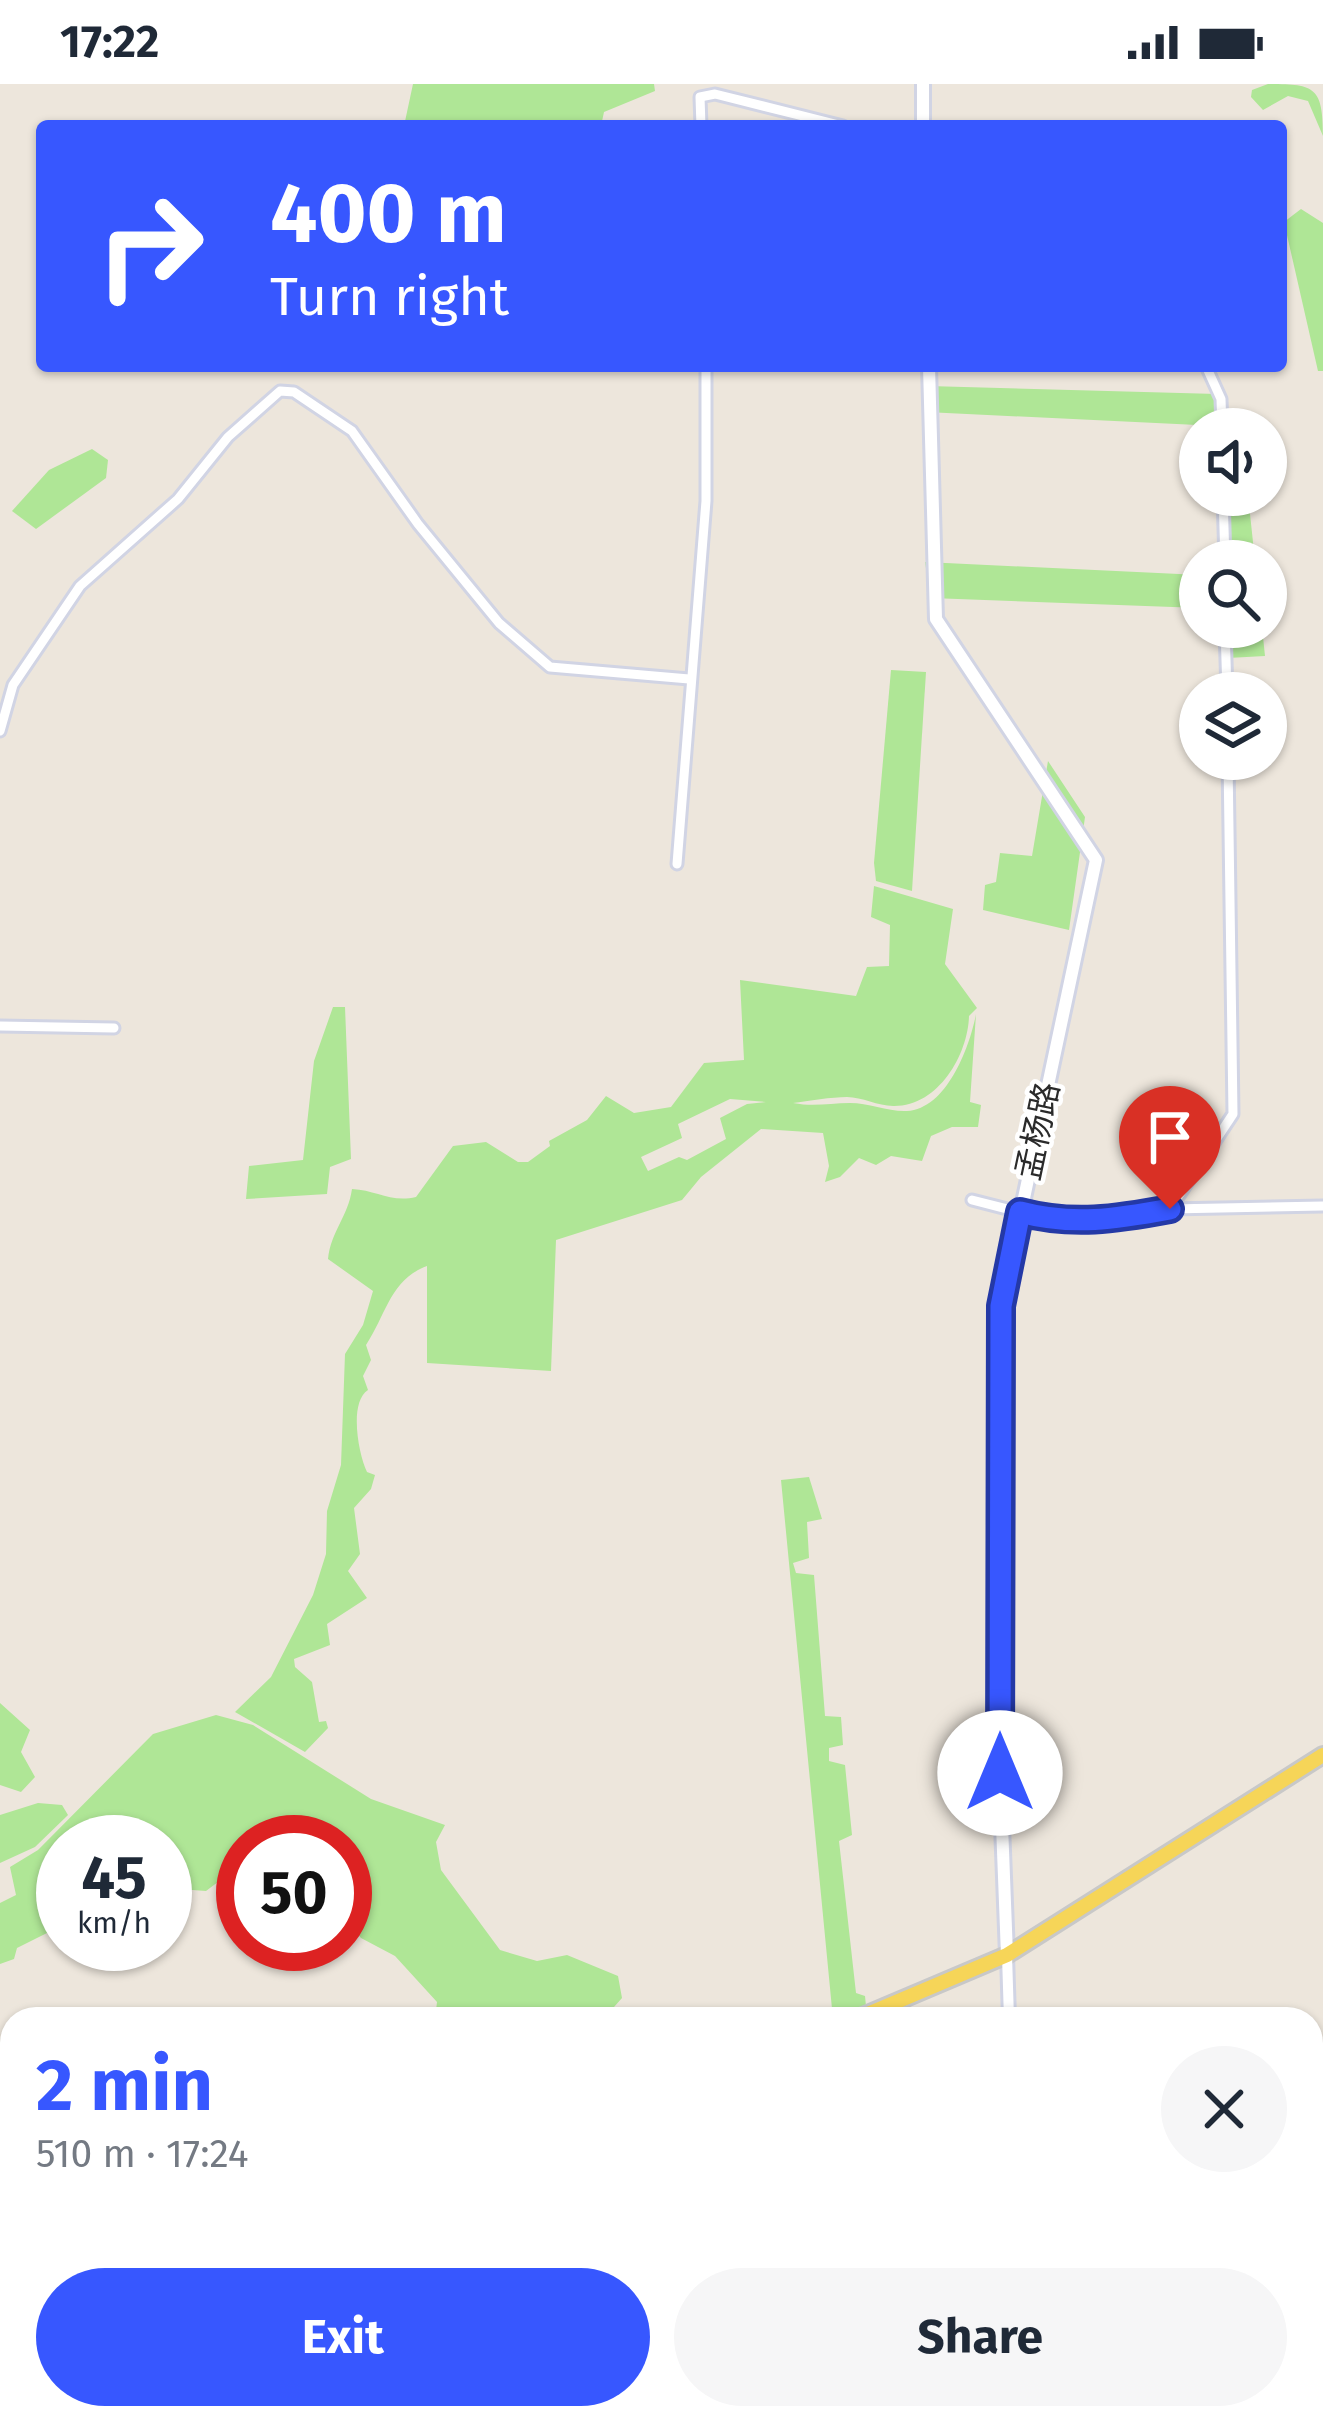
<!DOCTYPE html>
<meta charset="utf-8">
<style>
body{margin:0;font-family:"Fira Sans","Noto Sans SC",sans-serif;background:#f6f6f7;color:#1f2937;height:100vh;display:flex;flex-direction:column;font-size:45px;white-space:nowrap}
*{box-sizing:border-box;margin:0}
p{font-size:39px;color:#747a83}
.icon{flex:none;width:66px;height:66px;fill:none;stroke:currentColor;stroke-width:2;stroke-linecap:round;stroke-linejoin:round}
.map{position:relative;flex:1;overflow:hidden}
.details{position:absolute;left:0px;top:1923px;width:1323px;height:423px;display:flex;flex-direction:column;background:#fff;border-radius:36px 36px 0 0;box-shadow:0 3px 9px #0004}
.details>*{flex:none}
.hud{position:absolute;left:36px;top:36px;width:1251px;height:252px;border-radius:12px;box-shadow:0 3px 9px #0004;background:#3757ff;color:#fff;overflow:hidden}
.controls{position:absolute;left:1179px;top:324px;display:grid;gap:24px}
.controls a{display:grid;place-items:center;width:108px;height:108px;border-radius:50%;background:#fff;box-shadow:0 3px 9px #0004;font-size:60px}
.speed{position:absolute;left:36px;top:1731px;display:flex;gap:24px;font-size:60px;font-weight:700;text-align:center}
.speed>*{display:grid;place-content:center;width:156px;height:156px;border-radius:50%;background:#fff;box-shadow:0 3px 9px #0004;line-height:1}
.speed small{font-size:30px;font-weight:400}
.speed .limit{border:18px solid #d22;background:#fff;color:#111}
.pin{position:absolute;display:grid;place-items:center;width:102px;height:102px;color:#fff;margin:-123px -51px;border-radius:50% 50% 50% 0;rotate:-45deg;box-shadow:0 0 12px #0007}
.pin .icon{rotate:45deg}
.me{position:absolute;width:132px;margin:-66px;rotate:0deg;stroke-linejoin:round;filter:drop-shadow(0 0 9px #0008)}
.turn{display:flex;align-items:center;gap:42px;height:252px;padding:0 36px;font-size:54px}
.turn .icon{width:156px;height:156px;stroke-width:2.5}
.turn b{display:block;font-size:84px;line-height:102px}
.round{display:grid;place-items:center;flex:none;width:126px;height:126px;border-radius:63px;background:#f6f6f7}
.overview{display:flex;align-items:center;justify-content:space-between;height:204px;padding:0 36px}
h1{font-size:72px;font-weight:700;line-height:90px;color:#3757ff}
.primary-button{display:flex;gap:24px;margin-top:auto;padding:24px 36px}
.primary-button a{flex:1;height:138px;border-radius:72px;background:#3757ff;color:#fff;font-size:48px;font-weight:700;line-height:138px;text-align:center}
.primary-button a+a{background:#f6f6f7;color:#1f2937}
.status{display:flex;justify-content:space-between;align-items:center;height:84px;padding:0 60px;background:#fff;direction:ltr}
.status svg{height:33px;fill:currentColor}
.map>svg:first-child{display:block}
</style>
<div class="status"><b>17:22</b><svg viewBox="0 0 49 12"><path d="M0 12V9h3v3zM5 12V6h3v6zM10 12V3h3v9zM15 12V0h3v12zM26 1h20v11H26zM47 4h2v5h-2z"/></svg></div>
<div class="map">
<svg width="1323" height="2345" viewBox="0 0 1323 2345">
<rect width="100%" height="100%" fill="#ede6dc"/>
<g fill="#afe696" fill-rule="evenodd">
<path d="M413,0H654L655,7L604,28L601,42H404Z"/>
<path d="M1268,0C1315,0 1323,3 1323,52L1308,17L1288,12L1263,26L1251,13L1252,6Z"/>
<path d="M1301,125L1323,139V287H1318L1284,138Z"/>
<path d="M928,302L1217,310L1218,342L926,328Z"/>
<path d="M92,365L108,376L106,394L36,445L12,427L49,386Z"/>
<path d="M1224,411H1248L1255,477H1225Z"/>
<path d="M925,478L1200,491V524L931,514Z"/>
<path d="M1227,543H1262L1265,572L1228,574Z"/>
<path d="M891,586L926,588L912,807L876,797L874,779Z"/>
<path d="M1048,677L1085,733L1069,846L983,826L985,801L996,798L1000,769L1032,772Z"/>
<path d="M874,802L953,825L945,880L977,924L969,932C968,971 938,1023 893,1022C878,1022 862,1013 847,1013C832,1013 808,1017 793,1019C814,1023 830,1019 850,1019C869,1019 889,1028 907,1027C947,1025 970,962 976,930L970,1018L981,1021L978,1043H952L931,1052L922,1077L891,1072L876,1081L859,1074L840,1093L825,1098L829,1082L823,1049L761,1045L701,1093L682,1116L556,1156L551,1287L427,1279V1182C390,1196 387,1229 366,1261L371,1276L363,1292L368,1306C349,1318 358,1369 367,1388L375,1391L371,1405L354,1424L360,1470L348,1487L367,1514L327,1540L330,1561L294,1575L295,1583L312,1598L319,1638L326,1637L328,1644L305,1668L235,1628L271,1593L313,1511L326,1470L327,1427L341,1381L345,1270L363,1241L373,1207L328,1175C331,1147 348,1133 352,1105C376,1106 391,1119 416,1113L453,1062L486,1058L518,1078H528L550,1062L549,1057L587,1036L606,1012L634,1029L671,1023L704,979L744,976L740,896L856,912L867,883L889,882L890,841L871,833ZM730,1015L766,1018L747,1020L720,1034L726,1055L687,1076L679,1073L648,1087L641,1073L682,1054L678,1040Z"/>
<path d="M333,923H345L351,1075L330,1083L327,1110L246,1115L249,1082L303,1076L314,977Z"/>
<path d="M809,1393L822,1435L807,1438L809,1474L793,1479L796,1489L814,1491L825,1632L841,1633L843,1661L829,1664V1677L845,1681L852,1751L839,1757L856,1909L865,1912L866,1922L833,1935L781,1396Z"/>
<path d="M0,1619L30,1646L21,1668L35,1693L21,1708L0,1701Z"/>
<path d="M216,1631L253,1641L371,1715L445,1741L436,1758L441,1786L500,1866L537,1877L567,1871L618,1892L622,1914L614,1923L561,1927L559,1935H435L437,1918L395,1872L361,1854L349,1840L345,1758H243V1779L206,1807L165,1804V1758H63V1841L17,1864L14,1875L0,1880V1819L16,1811L10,1783L38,1766L153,1650Z"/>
<path d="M38,1719L62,1721L68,1731L35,1763L0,1779V1731Z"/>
</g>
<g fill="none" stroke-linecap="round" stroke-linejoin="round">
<g stroke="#d1d4e4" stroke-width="15">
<g id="minor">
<path d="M701,42L700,13L715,10L843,42"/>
<path d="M1206,282L1221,315L1222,345"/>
<path d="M1223,411L1225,477"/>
<path d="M1225,543L1227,609"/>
<path d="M0,647L13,601L80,502L178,415L228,353L280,307L294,308L352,347L418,440L499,539L550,583L689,595"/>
<path d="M677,780L706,417V282"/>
<path d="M0,942L114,944"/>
<path d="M972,1116L1058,1138L1092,1139L1170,1125L1323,1122"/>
<path d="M1170,1125L1233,1030L1228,675"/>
</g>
</g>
<g stroke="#d1d4e4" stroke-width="16">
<g id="tertiary">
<path d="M1007,1871L1009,1935"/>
<path d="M1019,2334L1020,2345"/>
</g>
</g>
<g stroke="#d1d4e4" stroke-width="18">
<g id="secondary">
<path d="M923,42V0"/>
<path d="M929,282L936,535L1096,776L1001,1222L1000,1689L1007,1871"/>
</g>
</g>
<g stroke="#c8c8c8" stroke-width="20">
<g id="primary">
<path d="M856,1935L1007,1871L1323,1671"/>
<path d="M0,2165L12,2163"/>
</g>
</g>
<use href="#minor" stroke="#fff" stroke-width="9"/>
<use href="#tertiary" stroke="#fff" stroke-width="10"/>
<use href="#secondary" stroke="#fff" stroke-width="12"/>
<use href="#primary" stroke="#f6d558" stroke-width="14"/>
</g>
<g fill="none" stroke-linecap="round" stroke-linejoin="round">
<g stroke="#2439a6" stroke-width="30">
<path id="route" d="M1000,1689L1001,1222L1020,1128C1073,1142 1116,1135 1170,1125"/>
</g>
<use href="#route" stroke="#3757ff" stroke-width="21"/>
</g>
<g text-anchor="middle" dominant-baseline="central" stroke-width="9" stroke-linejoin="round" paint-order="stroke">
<g font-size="33" fill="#2b2b2b" stroke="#fff">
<text transform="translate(1038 1047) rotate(-78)">孟杨路</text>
</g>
</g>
</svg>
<div class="controls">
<a><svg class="icon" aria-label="sound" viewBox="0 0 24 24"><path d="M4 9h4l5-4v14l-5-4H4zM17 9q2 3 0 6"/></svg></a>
<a><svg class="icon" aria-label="search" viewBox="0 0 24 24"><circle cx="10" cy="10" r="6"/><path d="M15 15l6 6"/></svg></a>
<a><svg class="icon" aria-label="layers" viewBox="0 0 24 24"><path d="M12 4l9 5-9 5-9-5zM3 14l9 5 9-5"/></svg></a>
</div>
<div class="speed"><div>45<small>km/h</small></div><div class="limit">50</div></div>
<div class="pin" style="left:1170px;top:1125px;background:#d93025"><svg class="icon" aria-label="arrive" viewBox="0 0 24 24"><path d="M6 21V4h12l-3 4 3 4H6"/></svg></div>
<svg class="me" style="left:1000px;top:1689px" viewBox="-20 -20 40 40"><circle r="19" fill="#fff"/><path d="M0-13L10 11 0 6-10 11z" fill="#3757ff"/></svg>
<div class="hud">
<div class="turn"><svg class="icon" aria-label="right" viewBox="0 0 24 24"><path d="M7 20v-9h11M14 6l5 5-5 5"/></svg><div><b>400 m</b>Turn right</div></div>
</div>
<section class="details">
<div class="overview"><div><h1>2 min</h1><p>510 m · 17:24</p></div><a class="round"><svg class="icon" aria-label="close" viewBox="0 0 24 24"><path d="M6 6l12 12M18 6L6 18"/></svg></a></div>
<div class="primary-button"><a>Exit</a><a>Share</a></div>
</section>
</div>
